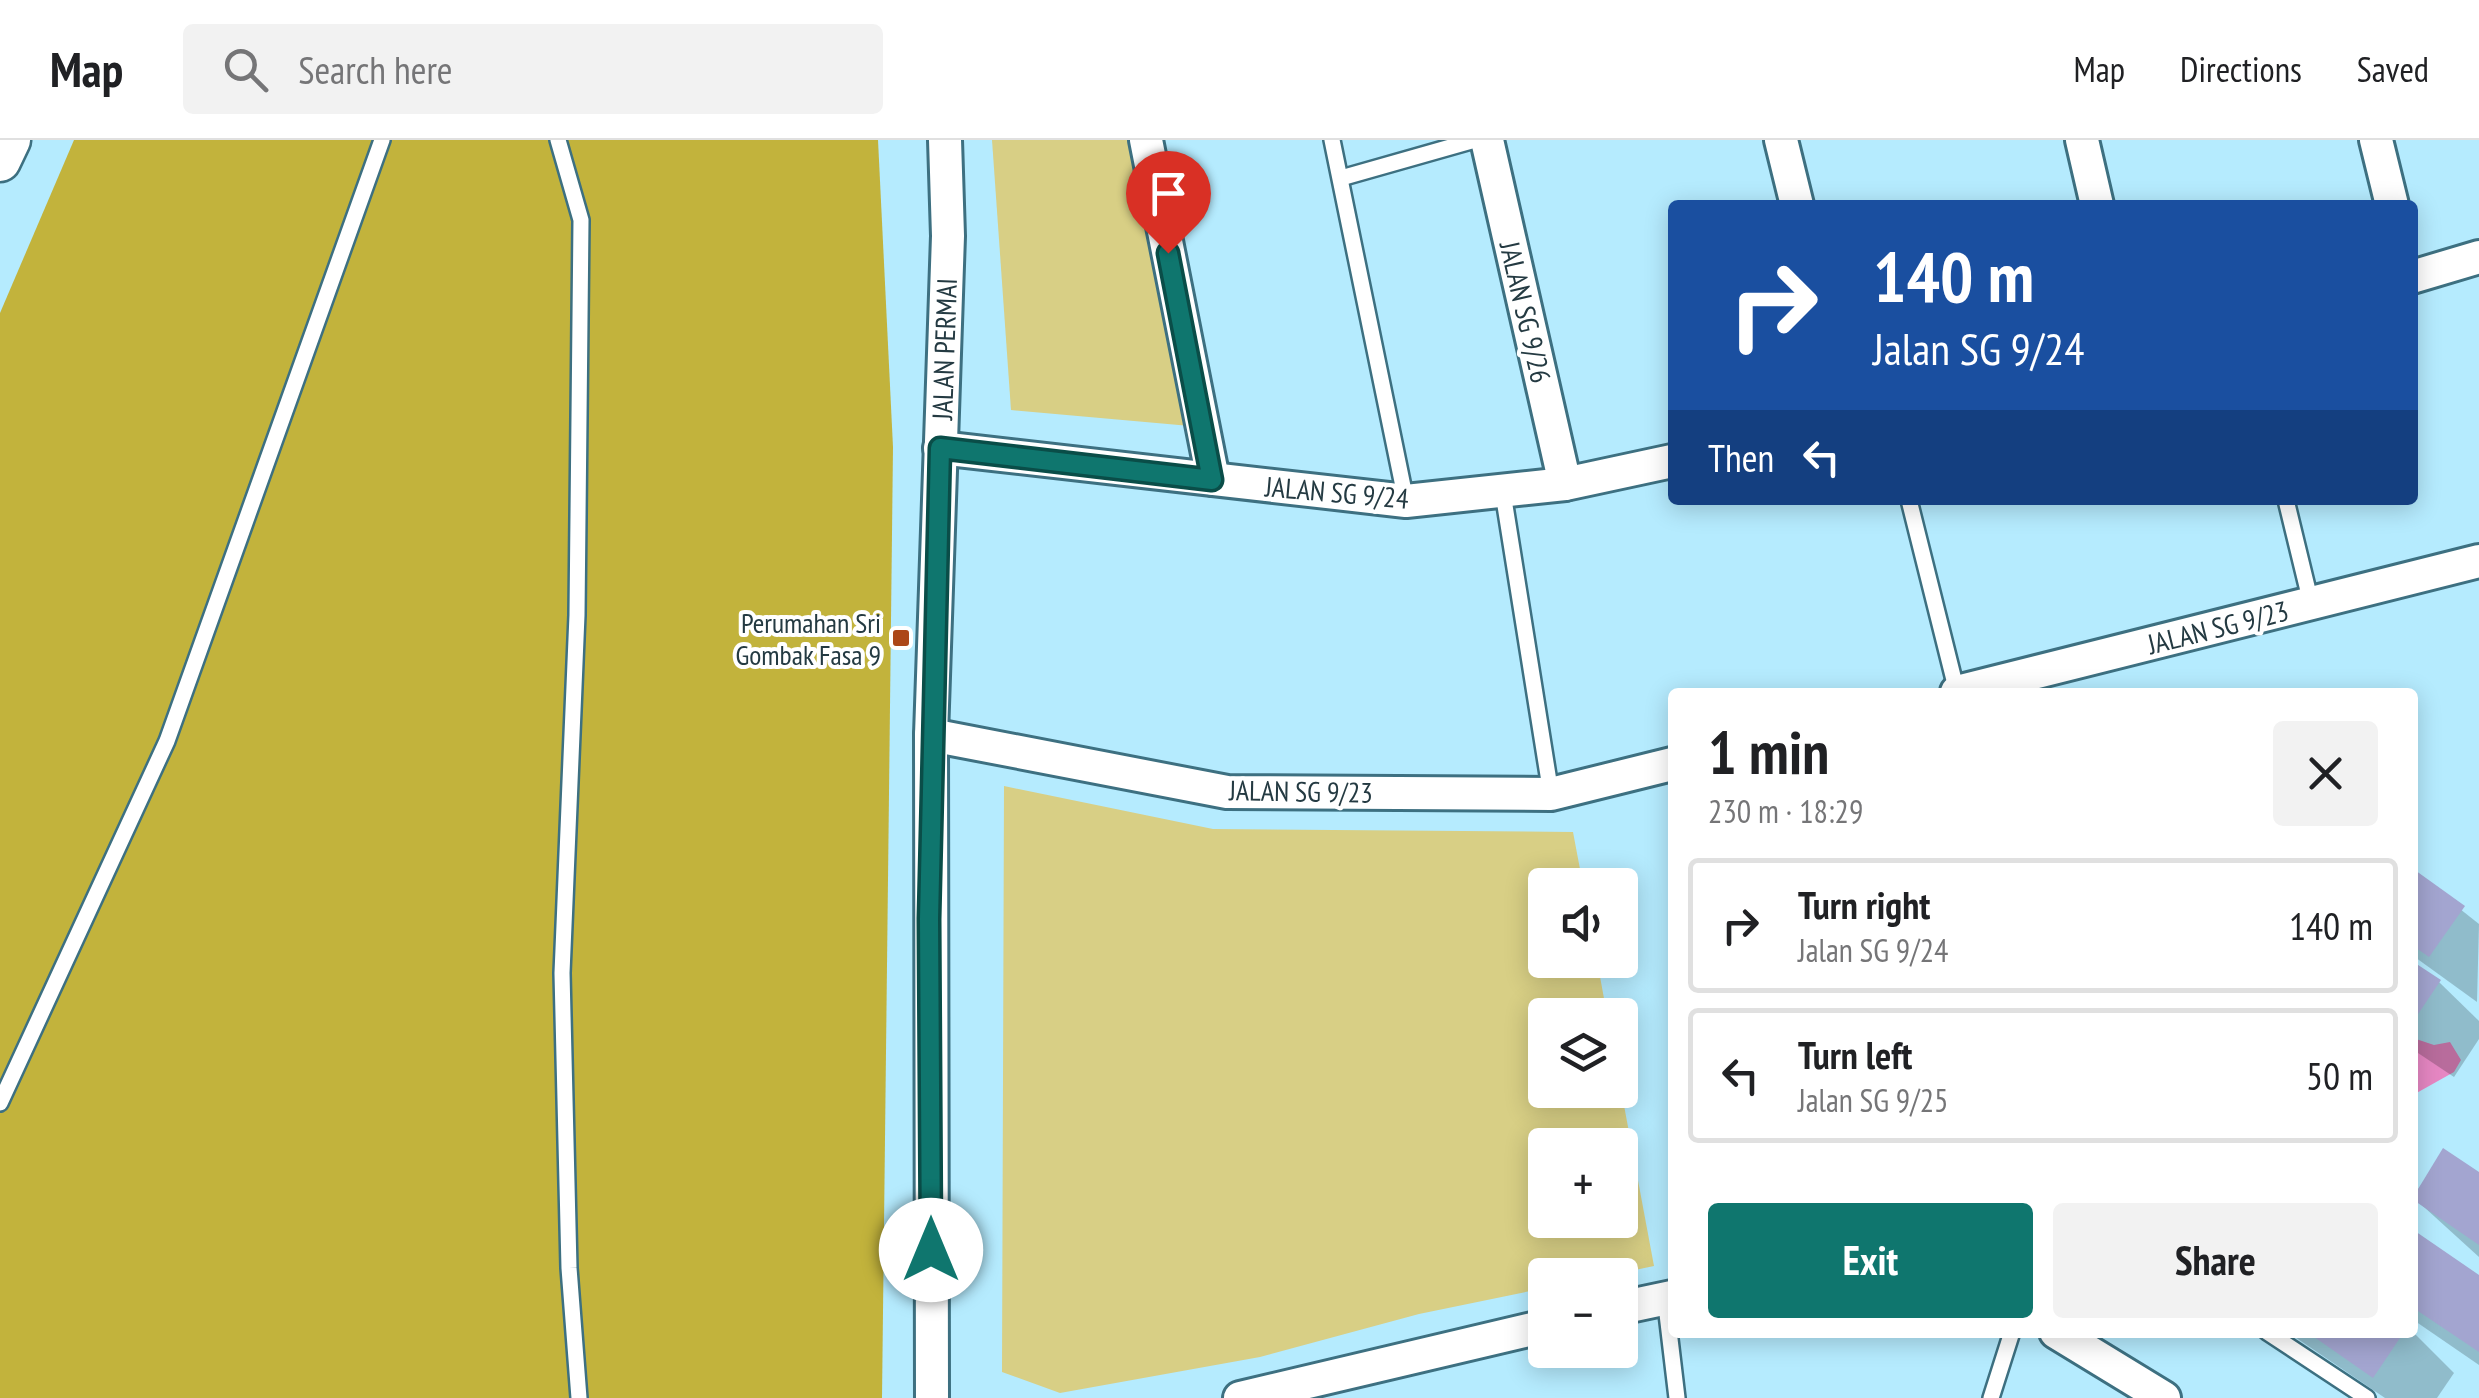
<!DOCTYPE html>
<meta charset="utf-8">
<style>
body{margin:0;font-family:"PT Sans Narrow",sans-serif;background:#f2f2f2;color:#202124;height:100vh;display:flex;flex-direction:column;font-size:38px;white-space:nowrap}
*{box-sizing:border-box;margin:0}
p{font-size:32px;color:#757577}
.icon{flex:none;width:55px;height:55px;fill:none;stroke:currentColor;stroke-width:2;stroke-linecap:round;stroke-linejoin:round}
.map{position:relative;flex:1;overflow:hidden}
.panel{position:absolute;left:1668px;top:548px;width:750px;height:650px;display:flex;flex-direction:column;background:#fff;border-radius:10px;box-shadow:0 5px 25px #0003}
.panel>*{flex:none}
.top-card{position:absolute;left:1668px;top:60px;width:750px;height:305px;border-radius:10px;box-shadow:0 5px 25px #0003;background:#1a4fa0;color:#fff;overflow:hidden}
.fabs{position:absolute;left:1528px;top:728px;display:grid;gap:20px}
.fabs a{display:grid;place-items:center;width:110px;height:110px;border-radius:10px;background:#fff;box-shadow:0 5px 25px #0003;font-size:50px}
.pin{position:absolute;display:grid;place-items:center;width:85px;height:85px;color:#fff;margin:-102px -42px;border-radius:50% 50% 50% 0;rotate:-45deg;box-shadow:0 0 10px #0007}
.pin .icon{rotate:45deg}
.me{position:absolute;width:110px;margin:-55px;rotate:0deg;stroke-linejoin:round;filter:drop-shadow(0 0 8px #0008)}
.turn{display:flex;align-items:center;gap:35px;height:210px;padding:0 40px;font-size:45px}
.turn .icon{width:130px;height:130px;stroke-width:2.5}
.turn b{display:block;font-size:70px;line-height:85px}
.then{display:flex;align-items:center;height:95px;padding:0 40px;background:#0003;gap:20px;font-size:38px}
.round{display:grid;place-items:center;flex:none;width:105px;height:105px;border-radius:10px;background:#f2f2f2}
.overview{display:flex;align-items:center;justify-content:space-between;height:170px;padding:0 40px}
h1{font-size:60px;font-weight:800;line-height:75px}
.action{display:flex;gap:20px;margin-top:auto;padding:20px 40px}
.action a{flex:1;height:115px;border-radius:10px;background:#0f766e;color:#fff;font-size:40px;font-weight:800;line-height:115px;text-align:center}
.action a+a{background:#f2f2f2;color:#202124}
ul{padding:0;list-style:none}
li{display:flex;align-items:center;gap:30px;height:135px;margin:0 20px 15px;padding:0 20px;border:5px solid #e0e0e0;border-radius:10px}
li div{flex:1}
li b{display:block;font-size:38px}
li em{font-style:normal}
header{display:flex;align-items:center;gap:60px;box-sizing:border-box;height:140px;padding:0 50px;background:#fff;border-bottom:2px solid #e0e0e0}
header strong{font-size:48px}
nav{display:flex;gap:55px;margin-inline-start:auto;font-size:35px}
.search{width:700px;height:90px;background:#f2f2f2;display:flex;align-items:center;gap:25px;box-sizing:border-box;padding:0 35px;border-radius:10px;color:#757577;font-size:38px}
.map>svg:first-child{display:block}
</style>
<header>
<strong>Map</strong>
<div class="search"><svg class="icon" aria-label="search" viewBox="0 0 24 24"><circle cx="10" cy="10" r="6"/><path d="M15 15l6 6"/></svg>Search here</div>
<nav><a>Map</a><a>Directions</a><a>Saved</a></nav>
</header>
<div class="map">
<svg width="2479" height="1258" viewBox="0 0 2479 1258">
<rect width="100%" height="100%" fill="#b5ebfe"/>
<g fill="#d8cf85" fill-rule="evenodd">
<path d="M992,0H1136L1190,286L1011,270Z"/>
<path d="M1004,646L1213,689L1573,692L1583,745H1545V820H1597L1607,875H1545V950H1620V944L1654,1126L1611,1135H1545V1148L1419,1174L1260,1217L1060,1253L1002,1232ZM1545,1005H1620V1080H1545Z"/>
</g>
<path fill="#c2b33c" d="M74,0H878L893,307L882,1258H0V173Z"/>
<path fill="#e687c3" d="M2413,898L2434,905L2450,902L2461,920L2454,932L2413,955Z"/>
<g fill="#0003">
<path d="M2412,731L2479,784L2477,862L2412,815Z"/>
<path d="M2412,824L2439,842L2479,881V899L2454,937L2412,909Z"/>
<path d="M2444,1011L2479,1035V1117L2413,1057Z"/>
<path d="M2412,1092L2479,1138V1225L2412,1179Z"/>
<path d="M2412,1191L2454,1233L2437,1258H2385L2289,1193Z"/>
</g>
<g fill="#a3a5d0">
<path d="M2412,728L2465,766L2429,817L2412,805Z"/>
<path d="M2412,821L2441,840L2412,883Z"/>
<path d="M2443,1008L2479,1032V1105L2412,1059Z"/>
<path d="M2412,1089L2479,1135V1212L2412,1167Z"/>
<path d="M2307,1192H2404L2373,1238Z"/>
</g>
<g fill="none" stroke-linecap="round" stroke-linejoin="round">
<g stroke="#3d7081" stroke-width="20">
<g id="service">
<path d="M558,0L581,80L577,475L562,833L569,1128L579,1258"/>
<path d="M1332,0L1406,361"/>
<path d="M1341,38L1475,0"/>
<path d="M1503,353L1551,654"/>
<path d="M1909,360L1957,552"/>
<path d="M2286,360L2311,463"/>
<path d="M0,963L167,601L382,0"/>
<path d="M1665,1157L1677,1258"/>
<path d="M2267,1192L2367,1258"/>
<path d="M1991,1258L2012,1192"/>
</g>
</g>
<g stroke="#3d7081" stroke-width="38">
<g id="minor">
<path d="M1146,0L1213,339"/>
<path d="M1487,0L1565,344"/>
<path d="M1781,0L1797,65"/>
<path d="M2082,0L2097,65"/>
<path d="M2376,0L2392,65"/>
<path d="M2412,137L2479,117"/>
<path d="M940,308L1406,361L1565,344L1672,321"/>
<path d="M1957,552L2479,421"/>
<path d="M931,595L1227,652L1551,654L1672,624"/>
<path d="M1620,1168L1672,1157"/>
<path d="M2056,1192L2164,1258"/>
<path d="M932,1258L931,595L948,96L945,0"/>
<path d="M1240,1258L1545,1186"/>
</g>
</g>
<g stroke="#3d7081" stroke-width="45">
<path id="tertiary" d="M0,21L10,0"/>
</g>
<use href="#service" stroke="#fff" stroke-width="15"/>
<use href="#minor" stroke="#fff" stroke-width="32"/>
<use href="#tertiary" stroke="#fff" stroke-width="40"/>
</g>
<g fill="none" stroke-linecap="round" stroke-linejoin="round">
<g stroke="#0a4d48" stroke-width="25">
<path id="route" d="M931,1110L929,779L940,308L1212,340L1168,113"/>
</g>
<use href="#route" stroke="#0f766e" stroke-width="18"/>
</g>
<rect fill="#ac4718" stroke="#fff" stroke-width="4" x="891" y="488" width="20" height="20" rx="5"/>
<g text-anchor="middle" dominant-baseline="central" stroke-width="8" stroke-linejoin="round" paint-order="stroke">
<g font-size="28" fill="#243a42" stroke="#fff">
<text transform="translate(1526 172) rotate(77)">JALAN SG 9/26</text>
<text transform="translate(944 209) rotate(-88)">JALAN PERMAI</text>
<text transform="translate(1337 352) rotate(5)">JALAN SG 9/24</text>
<text transform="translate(2218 487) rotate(-14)">JALAN SG 9/23</text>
<text transform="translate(1301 651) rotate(1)">JALAN SG 9/23</text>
</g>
<g font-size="28" fill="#243a42" stroke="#fff" text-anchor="end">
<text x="881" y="482">Perumahan Sri<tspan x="881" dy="32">Gombak Fasa 9</tspan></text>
</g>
</g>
</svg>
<div class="fabs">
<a><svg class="icon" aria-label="sound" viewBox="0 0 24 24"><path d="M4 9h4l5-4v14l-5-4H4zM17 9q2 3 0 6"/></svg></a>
<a><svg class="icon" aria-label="layers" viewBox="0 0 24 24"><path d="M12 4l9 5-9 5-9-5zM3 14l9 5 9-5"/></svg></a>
<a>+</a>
<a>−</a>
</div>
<div class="pin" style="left:1168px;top:113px;background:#d93025"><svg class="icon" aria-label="arrive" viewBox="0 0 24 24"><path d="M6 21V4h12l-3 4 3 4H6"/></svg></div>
<svg class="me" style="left:931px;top:1110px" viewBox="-20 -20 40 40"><circle r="19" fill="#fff"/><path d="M0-13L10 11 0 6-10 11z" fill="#0f766e"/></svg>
<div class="top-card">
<div class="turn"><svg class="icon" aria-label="right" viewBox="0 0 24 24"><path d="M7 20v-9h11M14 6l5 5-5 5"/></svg><div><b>140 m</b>Jalan SG 9/24</div></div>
<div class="then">Then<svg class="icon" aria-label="left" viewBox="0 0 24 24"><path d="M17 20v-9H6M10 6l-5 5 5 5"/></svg></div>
</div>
<section class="panel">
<div class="overview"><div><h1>1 min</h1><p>230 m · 18:29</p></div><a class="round"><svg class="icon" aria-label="close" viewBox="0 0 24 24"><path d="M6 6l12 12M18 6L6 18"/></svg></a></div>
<ul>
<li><svg class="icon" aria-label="right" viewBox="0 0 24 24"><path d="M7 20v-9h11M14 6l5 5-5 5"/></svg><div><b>Turn right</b><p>Jalan SG 9/24</p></div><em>140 m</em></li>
<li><svg class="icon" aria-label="left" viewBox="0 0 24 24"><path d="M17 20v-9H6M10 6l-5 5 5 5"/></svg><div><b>Turn left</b><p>Jalan SG 9/25</p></div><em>50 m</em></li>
</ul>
<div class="action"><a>Exit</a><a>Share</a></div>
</section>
</div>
